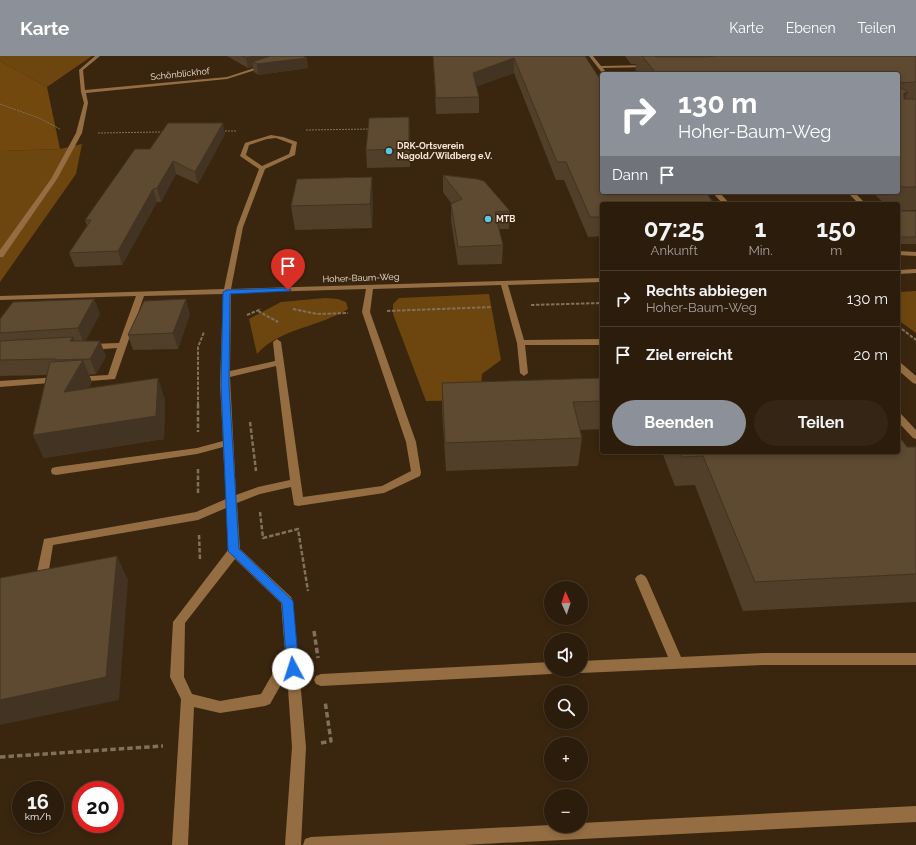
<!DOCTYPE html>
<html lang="de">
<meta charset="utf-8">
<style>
body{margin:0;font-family:Raleway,sans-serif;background:#342514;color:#f1f3f6;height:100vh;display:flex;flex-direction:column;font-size:15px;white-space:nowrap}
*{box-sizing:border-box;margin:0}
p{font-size:13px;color:#a6a19d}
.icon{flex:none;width:22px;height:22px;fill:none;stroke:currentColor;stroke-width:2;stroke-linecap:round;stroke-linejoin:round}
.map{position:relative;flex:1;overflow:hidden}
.panel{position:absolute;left:600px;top:146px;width:300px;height:252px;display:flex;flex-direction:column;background:#2c1c0b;border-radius:4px;box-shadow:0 2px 6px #0003,0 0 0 1px #483a2c}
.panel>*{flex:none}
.top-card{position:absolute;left:600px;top:16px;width:300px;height:122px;border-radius:4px;box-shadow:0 2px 6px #0003,0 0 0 1px #483a2c;background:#8c9099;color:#fff;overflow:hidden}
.needle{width:26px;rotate:357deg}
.fabs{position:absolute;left:544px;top:525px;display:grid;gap:8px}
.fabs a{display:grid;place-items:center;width:44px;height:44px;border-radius:50%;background:#2c1c0b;box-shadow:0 2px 6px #0003,0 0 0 1px #483a2c;font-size:20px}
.speed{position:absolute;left:12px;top:725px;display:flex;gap:8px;font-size:20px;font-weight:700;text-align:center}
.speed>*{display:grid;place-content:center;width:52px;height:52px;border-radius:50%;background:#2c1c0b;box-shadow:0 2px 6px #0003,0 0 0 1px #483a2c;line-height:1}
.speed small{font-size:10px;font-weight:400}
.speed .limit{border:6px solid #d22;background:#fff;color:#111}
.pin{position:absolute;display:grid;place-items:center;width:34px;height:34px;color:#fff;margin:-41px -17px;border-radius:50% 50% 50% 0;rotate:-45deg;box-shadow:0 0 4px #0007}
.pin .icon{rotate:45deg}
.me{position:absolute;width:44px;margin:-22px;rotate:355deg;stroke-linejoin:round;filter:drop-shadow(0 0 3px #0008)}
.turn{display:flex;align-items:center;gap:14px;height:84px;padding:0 12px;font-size:18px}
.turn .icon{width:52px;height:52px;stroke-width:2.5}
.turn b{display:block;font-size:28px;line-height:34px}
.then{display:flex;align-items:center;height:38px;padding:0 12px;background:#0003;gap:8px;font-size:15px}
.eta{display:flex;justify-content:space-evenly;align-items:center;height:68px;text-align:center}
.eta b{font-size:24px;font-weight:700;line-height:28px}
.button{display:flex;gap:8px;margin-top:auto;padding:8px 12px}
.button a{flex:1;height:46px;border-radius:24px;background:#8c9099;color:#fff;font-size:16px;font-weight:700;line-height:46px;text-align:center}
.button a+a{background:#342514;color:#f1f3f6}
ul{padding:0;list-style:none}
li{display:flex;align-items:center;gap:12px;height:56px;padding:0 12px;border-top:1px solid #483a2c}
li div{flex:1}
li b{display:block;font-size:15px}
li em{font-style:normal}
header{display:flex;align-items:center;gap:24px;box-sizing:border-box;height:56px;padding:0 20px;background:#8c9099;color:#fff}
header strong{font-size:19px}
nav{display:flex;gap:22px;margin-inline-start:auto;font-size:14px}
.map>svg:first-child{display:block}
</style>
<header>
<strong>Karte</strong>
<nav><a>Karte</a><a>Ebenen</a><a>Teilen</a></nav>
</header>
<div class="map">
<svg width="916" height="789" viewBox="0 0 916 789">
<rect width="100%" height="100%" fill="#3a260f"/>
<g fill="#6d450f">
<path d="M0,0H92L47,31L0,5Z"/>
<path d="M82,88L76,118L0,226V95L60,93Z"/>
<path d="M916,235V277L898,264V236Z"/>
<path d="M489,238L501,304L482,318L480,344L426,345L393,258V248L399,242Z"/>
<path d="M325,242L338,243L346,246L348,253C320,271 280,272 257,298L249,263L281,246Z"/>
</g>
<path fill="#72480f" d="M0,5L47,31L60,93L0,95Z"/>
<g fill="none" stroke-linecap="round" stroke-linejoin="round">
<g stroke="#81705c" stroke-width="1" stroke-dasharray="2 1" stroke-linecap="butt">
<path d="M0,48L39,62L60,73"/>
<path d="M306,74L370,73"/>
<path d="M222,75H237"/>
<path d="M98,77L163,76"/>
</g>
<g stroke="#81705c" stroke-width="2" stroke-dasharray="3.5 1.5" stroke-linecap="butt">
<path d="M531,249L602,247"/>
<path d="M293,253L317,258L348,257"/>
<path d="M258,255L278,266"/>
<path d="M387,255L492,251"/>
<path d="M247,259L261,253"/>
<path d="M898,270L916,284"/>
<path d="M198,349V291L204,276"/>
</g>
<g stroke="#81705c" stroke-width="2.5" stroke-dasharray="4.5 2" stroke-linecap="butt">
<path d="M198,348V376"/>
<path d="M250,366L256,415"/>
<path d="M198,413V438"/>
<path d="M260,456L263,482L298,473L308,535"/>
<path d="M199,479L200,504"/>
</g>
<g stroke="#81705c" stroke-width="3.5" stroke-dasharray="5.5 3" stroke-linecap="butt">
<path d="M314,575L318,602"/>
<path d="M321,687L331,685L325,645"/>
<path d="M0,701L163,690"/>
</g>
<g fill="#946e42" fill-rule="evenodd">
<path d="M95,0H100L83,14L85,34L227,21L264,9L268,10L227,23L86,37L88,47L82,77L57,123L3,201H0V194L51,123L76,77L84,47L81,36L79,14Z"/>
<path d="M589,0H593L601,10L648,9L650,10L648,11L603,12L607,18H603Z"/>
<path d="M271,79L283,81L297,86L295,99L265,113L243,171L231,233L602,222V226L508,229L524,284L602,283V289H525L528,317L524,320L520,317L517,287L501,229L373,233L370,256L416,386L421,417L420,420L384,437L298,450L294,449L291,431L260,438L237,447L240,493L291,541L293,545L306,691L301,789H285L292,691L287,618L270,648L265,650L220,657L194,651L188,789H172L181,643L170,621L173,566L228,494L226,452L198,464L53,489L47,526L45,529L41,531L37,529L35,526L44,483L196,456L226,443L223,391L197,398L56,419L52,418L51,415L52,412L56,411L197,392L223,385L220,329L223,238L144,240L115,323L77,326L74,325L73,323L74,321L108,319L117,292L90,294L86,291L90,288L119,287L136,240L0,244V240L224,233L237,171L259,113L240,100L245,87ZM276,82L292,88L289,98L262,110L246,99L249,89L267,83ZM366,233L362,256L406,386L411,415L382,430L303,441L281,286L277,283L273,286L275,305L230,315L231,237ZM276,310L290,424L258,431L236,439L230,321ZM235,503L281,547L285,596L261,638L220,645L192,638L184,621L185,567Z"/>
<path d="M712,136H719L730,148H723Z"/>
<path d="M847,136H854L866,148H859Z"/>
<path d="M898,195L916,196V200L898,199Z"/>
<path d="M916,213V217L898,218V214Z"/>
<path d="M898,306L901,307L916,320V328L913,327L898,314Z"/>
<path d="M59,321L62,322L63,324L62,326L0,331V325Z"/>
<path d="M898,357L901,358L916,374V383L913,382L898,366Z"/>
<path d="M641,518L645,520L647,523L681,601L763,597H916V609H763L581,617L576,615V614H581V605L668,601L635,523L637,520Z"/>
<path d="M551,606V614H557L551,618L321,630L316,628L314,624L316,620L321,618Z"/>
<path d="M916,750V766L463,789H303L305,783L311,781L551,769L581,770V767Z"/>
</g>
</g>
<g fill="#513f2a">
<path d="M227,0H303L308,12L258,19L254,16L253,11L248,12Z"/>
<path d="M433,0H585L602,148V180L588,181L564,124H556L514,17L477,30L479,41V57L436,58Z"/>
<path d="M625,0H916V154L898,155V148H885L872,136H898V18H639L635,13L636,8H631Z"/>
<path d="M225,78L198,128L176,118L161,146H157L122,209L75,211L69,197L87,170L85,164L150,93Z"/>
<path d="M410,78V111L367,112L366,94Z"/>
<path d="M443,119L510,155L509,173H499L503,189L502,208L458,209L451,165V148H452L443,136Z"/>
<path d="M373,145L372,172L295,174L291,150Z"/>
<rect x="898" y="155" width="18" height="33"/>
<path d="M94,243L100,258L85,285L106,300L96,318L89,319L92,326L88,332L158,322L165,345L164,383L44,402L33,379L47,319L0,320V263Z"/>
<path d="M190,258L178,293L133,294L128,279Z"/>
<path d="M602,300V373L580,374L582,382L578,410L446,415L442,355V327L599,323Z"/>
<path d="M907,391H916V546L743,555L695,429L675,430L662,396H898Z"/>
</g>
<g fill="#423322">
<path d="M254,0H274L307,2L308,12L258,19L257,8L252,6L253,11L248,12L246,2Z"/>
<path d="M514,2V17L473,32V17Z"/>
<path d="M908,36L900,56L904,37Z"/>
<path d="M409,61L410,78V111L409,93Z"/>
<path d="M223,67L225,78L198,128L195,116Z"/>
<path d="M173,105L176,118L161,146L157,132Z"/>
<path d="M372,121L373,145L372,172L370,148Z"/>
<path d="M153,133L157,146L122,209L118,195Z"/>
<path d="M94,243L100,258L84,288L78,272Z"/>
<path d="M186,243L190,258L178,293L173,277Z"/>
<path d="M73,281L79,296L70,285Z"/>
<path d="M100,285L106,300L96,318L90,303Z"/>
<path d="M83,304L92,326L74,359L64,336Z"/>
<path d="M158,322L165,345L164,383L44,402L33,379Z"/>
<path d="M117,500L128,524L119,644L0,669V644Z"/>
</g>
<g fill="#5e4931" stroke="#423322">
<path d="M242,0H254L246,2Z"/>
<path d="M270,0H303L307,2L257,8L252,6Z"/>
<path d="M433,0H585L602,26V136H706L714,148H602V161H590L566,106H557L514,2L473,17L479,41L436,42Z"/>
<path d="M642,0H655L656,1H703L717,0H916V26L898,27V18H657Z"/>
<path d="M898,30L908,36L904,37V43H916V131H903L898,128Z"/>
<path d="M409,61V93L366,94L369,62Z"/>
<path d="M168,67H223L195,116L173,105L157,132L153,133L118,195L69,197L91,164H85L135,93H150Z"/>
<path d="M443,119L477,123L484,125L510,155L495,156L503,189L458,191L451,148L462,143Z"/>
<path d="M372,121L370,148L291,150L297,123Z"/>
<rect x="898" y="155" width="18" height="26"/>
<path d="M94,243L78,272L0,277V263L13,246Z"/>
<path d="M186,243L173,277L128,279L144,245Z"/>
<path d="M73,281L70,285H100L90,303L55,304V303L0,304V285Z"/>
<path d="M83,304L64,336L158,322L156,360L33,379L50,306Z"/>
<path d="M602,322V345L573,346L582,382L445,387L442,327Z"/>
<path d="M898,379L907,391H916V518L755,526L703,400L682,401L680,396H898Z"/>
<path d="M117,500L106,621L0,644V522Z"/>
</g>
<path fill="#1a73e8" stroke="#114b97" d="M288,232L291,234L290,235L230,238L229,329L239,493L293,545L299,613L297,617L293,618L289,617L287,613L282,547L228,495L221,329L223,236L227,234Z"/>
<g fill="#5ac8e6" stroke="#3a260f" stroke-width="1.5">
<circle cx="389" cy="95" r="4"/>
<circle cx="488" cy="163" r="4"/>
</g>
<g text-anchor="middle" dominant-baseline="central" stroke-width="3" stroke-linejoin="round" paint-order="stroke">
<g font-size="9" fill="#f5e8da" stroke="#3a260f">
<text transform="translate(180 18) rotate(-6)">Schönblickhof</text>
<text transform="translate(361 222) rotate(-2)">Hoher-Baum-Weg</text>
</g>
<g font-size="9" font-weight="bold" fill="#f5e8da" stroke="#3a260f" text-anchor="start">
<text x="397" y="90">DRK-Ortsverein<tspan x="397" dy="10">Nagold/Wildberg e.V.</tspan></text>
<text x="496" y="163">MTB</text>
</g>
</g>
</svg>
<div class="fabs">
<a><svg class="needle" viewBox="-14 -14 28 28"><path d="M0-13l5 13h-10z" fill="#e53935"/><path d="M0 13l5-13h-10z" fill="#a6a19d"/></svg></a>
<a><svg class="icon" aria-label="sound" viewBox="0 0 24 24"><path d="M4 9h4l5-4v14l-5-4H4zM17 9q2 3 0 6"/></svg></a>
<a><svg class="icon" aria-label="search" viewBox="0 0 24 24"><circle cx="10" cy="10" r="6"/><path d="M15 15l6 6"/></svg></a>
<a>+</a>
<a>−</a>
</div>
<div class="speed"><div>16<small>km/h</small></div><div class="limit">20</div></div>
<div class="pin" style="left:288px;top:234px;background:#d93025"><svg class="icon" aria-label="arrive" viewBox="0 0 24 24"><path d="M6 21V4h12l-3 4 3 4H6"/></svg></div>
<svg class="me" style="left:293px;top:613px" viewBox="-20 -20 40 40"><circle r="19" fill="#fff"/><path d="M0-13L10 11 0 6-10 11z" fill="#1a73e8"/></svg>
<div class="top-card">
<div class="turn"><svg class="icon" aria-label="right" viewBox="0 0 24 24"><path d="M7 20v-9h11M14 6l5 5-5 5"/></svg><div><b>130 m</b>Hoher-Baum-Weg</div></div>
<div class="then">Dann<svg class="icon" aria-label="arrive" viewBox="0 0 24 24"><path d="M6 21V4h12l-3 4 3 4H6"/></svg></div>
</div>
<section class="panel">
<div class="eta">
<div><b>07:25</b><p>Ankunft</p></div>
<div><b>1</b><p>Min.</p></div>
<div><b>150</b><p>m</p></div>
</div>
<ul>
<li><svg class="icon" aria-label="right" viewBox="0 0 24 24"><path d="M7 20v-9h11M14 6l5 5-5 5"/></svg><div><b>Rechts abbiegen</b><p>Hoher-Baum-Weg</p></div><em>130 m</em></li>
<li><svg class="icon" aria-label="arrive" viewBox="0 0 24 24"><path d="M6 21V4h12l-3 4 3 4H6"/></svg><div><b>Ziel erreicht</b></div><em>20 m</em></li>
</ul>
<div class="button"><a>Beenden</a><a>Teilen</a></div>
</section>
</div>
